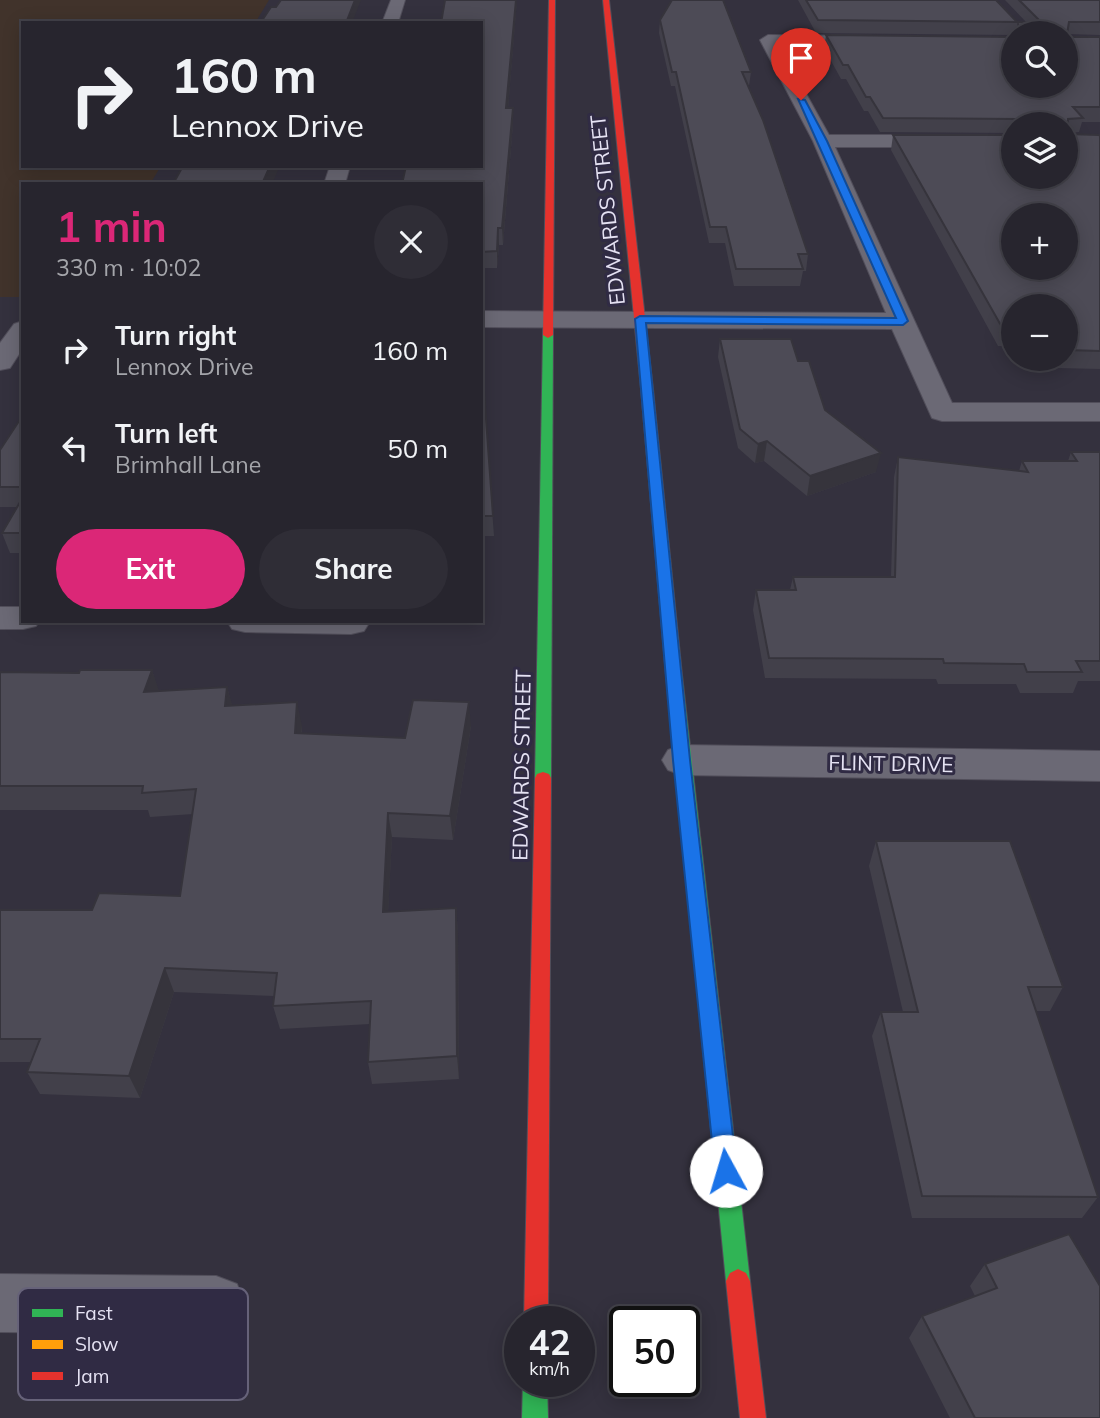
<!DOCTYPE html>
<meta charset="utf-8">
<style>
body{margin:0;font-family:Mulish,sans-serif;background:#2f2d36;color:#f1f3f6;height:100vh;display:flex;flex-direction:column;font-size:26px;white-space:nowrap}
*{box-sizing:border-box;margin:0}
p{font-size:23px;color:#a4a5aa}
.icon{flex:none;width:38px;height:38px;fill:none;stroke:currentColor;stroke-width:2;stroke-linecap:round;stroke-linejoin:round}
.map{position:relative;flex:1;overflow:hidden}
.details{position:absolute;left:21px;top:182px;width:462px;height:441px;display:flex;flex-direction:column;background:#27252e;border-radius:0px;box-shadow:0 4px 18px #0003,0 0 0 2px #43424a}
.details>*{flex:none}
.guide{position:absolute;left:21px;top:21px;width:462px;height:147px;border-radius:0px;box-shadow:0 4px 18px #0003,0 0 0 2px #43424a;background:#27252e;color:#f1f3f6;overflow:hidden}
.tools{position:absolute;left:1001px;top:21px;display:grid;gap:14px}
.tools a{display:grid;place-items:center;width:77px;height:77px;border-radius:50%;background:#27252e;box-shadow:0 4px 18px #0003,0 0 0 2px #43424a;font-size:35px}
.speed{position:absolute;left:504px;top:1306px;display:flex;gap:14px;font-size:35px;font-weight:700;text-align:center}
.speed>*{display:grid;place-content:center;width:91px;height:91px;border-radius:50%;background:#27252e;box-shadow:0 4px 18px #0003,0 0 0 2px #43424a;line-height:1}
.speed small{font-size:18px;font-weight:400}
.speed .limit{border:4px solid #111;border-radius:10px;background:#fff;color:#111}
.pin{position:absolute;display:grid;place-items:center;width:60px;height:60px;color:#fff;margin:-72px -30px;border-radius:50% 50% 50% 0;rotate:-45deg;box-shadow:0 0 7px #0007}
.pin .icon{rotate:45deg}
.me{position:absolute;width:77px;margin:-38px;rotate:354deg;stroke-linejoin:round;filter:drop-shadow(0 0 5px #0008)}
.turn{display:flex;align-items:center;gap:24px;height:147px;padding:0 35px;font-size:32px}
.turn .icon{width:91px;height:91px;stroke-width:2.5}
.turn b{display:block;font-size:49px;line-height:60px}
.round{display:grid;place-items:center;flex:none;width:74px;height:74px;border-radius:37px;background:#2f2d36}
.headline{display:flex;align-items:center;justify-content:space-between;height:119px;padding:0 35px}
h1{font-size:42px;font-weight:700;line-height:52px;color:#db2777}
.primary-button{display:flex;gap:14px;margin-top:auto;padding:14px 35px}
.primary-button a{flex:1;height:80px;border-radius:42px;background:#db2777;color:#fff;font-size:28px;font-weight:700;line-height:80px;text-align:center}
.primary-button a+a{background:#2f2d36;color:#f1f3f6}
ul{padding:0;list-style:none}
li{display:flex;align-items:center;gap:21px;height:98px;padding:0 35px}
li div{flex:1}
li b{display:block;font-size:26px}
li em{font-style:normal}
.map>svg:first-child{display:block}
</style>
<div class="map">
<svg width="1100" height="1418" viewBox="0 0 1100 1418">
<rect width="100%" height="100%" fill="#34313e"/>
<path fill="#41332b" d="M0,0H269L255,23H23V166H161L150,184H23V297H0Z"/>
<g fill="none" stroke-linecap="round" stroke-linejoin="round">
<g stroke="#514e5a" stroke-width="2">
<g id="street">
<path d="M391,0H405L398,23H382Z"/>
<path d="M768,35L878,36L886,41L878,46L779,45L829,135H1013V147H835L952,403H1100V421H942L932,418L892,329L481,327V311L886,313L813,141L760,40Z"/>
<path d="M330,166H350L345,184H324Z"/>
<path d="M23,321V348L10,368L0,370V343L14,324Z"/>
<path d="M0,607H23V621H39L36,626L23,629H0Z"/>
<path d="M227,621H368L369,623L364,631L351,634L245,632L232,629Z"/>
<path d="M682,745L1100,751V781L682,775L668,770L662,760L668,750Z"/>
<path d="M0,1274L216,1276L237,1284L245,1305L237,1326L216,1334L0,1332Z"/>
</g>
</g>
<g stroke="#514e5a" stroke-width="2">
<g id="fast">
<path d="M548,332L553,335L551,778L549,782H537L535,778L543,335Z"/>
<path d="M674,670L682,675L750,1281L746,1289L738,1293L730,1289L726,1281L666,675Z"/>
<path d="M523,1381H547L548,1418H522Z"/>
</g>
</g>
<g stroke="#514e5a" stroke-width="2">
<path id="slow" d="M647,386L653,389L682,675L674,680L666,675L641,389Z"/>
</g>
<g stroke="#514e5a" stroke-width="2">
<g id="jam">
<path d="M549,0H555L553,335L548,338L543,335Z"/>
<path d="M603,0H609L653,389L647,392L641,389Z"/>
<path d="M543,772L549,774L551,778L548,1321H524L535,778L537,774Z"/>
<path d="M738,1269L746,1273L750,1281L766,1418H740L726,1281L730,1273Z"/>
</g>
</g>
<use href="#street" fill="#6b6975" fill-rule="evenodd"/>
<use href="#fast" fill="#30b455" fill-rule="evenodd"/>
<use href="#slow" fill="#ff9f0a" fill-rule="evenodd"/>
<use href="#jam" fill="#e5322d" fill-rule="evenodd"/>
</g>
<g fill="#42404a">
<path d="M517,0L508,108L513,123L503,245H499L497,268H481V184Z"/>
<path d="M798,0H996L1017,22H1026L1005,0H1100V35L1067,34L1070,37H1100V122H1082L1079,132L1068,133V134L1100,136V369L1058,368L1052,359H1066V306H1013V346H998L891,150L893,135L1013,177L1066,124H1013V133L880,132L868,111H864L846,79H841L824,48L826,35L1013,37L1066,33H1013V35L816,33Z"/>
<path d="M660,20L751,72L749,86H748L808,254L806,271H803L800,286H734L725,243H709L675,86H671L659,33Z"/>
<path d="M720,339L798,361L825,410L876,472L807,496L764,461L755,463L738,448L718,357Z"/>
<path d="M481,363L494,536H481Z"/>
<path d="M23,415V553H10L2,533L17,507H0V450Z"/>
<path d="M1071,452H1100V681H1078L1073,693H1020L1016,684H938L936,679L765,678L753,610L756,590H790L793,577H891L894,477L898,457L1019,471L1022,461H1068Z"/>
<path d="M152,670L158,691L227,687L232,706L302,726V733L405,738L471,726L453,840L392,837L388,912L456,908L458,932L459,1079L372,1084L368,1062L370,1024L280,1029L273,1006L274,996L174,992L140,1098L40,1094L27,1072L31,1062H0V910H92L180,896L193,814L150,817L148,810H0V672L79,673Z"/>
<path d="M876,841L1063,987L1050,1011H1036L1098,1197L1082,1218H912L872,1036L881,1012H903L869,866Z"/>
<path d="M985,1264L1100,1418H950L909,1338L922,1316L975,1296L970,1286Z"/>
</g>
<g fill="#36343c">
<path d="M355,0H361L352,23H346Z"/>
<path d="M516,0H517L507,123L506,108Z"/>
<path d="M513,108V123L503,245L502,228Z"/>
<path d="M270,166H280L272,184H262Z"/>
<path d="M498,228L499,245L497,268V251Z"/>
<path d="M767,441L764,461L755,463L758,444Z"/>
<path d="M881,453L876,472L807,496L810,476Z"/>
<path d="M152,670L160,694L144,692Z"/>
<path d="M227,687L234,711L225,706Z"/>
<path d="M297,702L302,726L300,757L295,733Z"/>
<path d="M469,702L471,726L453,840L450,816Z"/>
<path d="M388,813L392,837L387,935L383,912Z"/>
<path d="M456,908L458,932L459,1079L457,1056Z"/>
<path d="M165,968L174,992L140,1098L129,1076Z"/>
</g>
<g fill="#4d4b56" stroke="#36343c" stroke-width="2" fill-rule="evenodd">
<path d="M281,0H355L346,23H256L261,22L271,7H276Z"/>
<path d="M445,0H516L506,108H513L502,228H498L497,251L481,252V184H402L406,166H481V23H441Z"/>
<path d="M672,0H723L751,72H742L763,120L808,254H798L803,269H736L726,227H710L676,72H672L660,20Z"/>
<path d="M806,0H996L1017,22L1036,23L1039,20L1019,0H1100V22H1069L1067,34L1070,37H1100V107H1073L1083,118L1068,119V134L1099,135L1100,136V351L1066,350V306H1013V329H1003L893,135H1013V177H1066V124H1019V119L883,118L870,97H866L848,65H843L826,35L1013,37V86H1066V33H1019L1018,22L818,20ZM1013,215H1066V268H1013Z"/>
<path d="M183,166H270L262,184H173Z"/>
<path d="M720,339H791L798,361H809L825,410L881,453L810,476L767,441L758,444L740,429Z"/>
<path d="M481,363H482L493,516H481Z"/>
<path d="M23,415V487H0V450Z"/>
<path d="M1071,452H1100V661H1076L1082,672H1027L1024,664L944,663L943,659L769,658L756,590H796L793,577H895L898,457L1028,472L1022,461H1077Z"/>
<path d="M23,497V533H2Z"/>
<path d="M80,670H152L144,692L227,687L225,706L297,702L295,733L405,738L413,700L469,702L450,816L388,813L383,912L456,908L457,1056L368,1062L371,1001L273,1006L277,973L165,968L129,1076L27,1072L40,1039H0V910H92L99,893L180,896L196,789L142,793L143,786H0V672L79,673Z"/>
<path d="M876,841H1010L1063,987H1028L1098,1197L922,1196L881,1012H918Z"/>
<path d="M1069,1234L1100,1286V1418H975L922,1316L997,1288L985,1264Z"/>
</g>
<path fill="#1a73e8" stroke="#114b97" stroke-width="2" d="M798,99L805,100L827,141L908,321L903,325L646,323L690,760L737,1171L734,1179L726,1182L718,1179L715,1171L673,760L635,319L640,316L896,318Z"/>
<g text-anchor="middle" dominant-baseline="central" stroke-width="6" stroke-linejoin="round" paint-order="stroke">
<g font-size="21" fill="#e5e2f3" stroke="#302b44">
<text transform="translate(607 210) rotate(-96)">EDWARDS STREET</text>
<text transform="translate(891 763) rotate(1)">FLINT DRIVE</text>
<text transform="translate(521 765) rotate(-89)">EDWARDS STREET</text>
</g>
</g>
<rect x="18" y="1288" width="230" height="112" rx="10" fill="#302b44" stroke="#666279" stroke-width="2"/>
<rect x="32" y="1309" width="31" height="8" fill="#30b455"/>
<rect x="32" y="1340" width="31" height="9" fill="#ff9f0a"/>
<rect x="32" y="1372" width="31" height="8" fill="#e5322d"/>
<g font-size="19" fill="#e5e2f3">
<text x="75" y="1320">Fast</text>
<text x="75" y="1351">Slow</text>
<text x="75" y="1383">Jam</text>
</g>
</svg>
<div class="tools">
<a><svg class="icon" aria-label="search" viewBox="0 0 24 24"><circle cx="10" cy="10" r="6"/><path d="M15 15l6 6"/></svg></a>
<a><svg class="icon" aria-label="layers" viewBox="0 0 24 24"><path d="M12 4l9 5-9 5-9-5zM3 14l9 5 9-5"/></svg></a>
<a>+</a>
<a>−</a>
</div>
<div class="speed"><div>42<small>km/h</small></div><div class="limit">50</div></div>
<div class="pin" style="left:801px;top:100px;background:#d93025"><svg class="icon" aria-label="arrive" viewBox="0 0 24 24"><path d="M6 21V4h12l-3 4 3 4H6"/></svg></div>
<svg class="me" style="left:726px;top:1171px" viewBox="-20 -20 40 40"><circle r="19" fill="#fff"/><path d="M0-13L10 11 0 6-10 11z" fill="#1a73e8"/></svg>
<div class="guide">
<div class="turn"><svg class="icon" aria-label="right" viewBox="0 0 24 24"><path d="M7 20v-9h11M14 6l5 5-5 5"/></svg><div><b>160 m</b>Lennox Drive</div></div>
</div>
<section class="details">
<div class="headline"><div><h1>1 min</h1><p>330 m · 10:02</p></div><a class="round"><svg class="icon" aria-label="close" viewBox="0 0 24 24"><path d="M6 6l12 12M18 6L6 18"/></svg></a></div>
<ul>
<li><svg class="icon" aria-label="right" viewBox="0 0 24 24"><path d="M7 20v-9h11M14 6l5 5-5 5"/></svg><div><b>Turn right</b><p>Lennox Drive</p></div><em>160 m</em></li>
<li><svg class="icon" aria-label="left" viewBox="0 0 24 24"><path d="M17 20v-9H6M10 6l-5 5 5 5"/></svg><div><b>Turn left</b><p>Brimhall Lane</p></div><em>50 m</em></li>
</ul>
<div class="primary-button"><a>Exit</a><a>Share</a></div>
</section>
</div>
